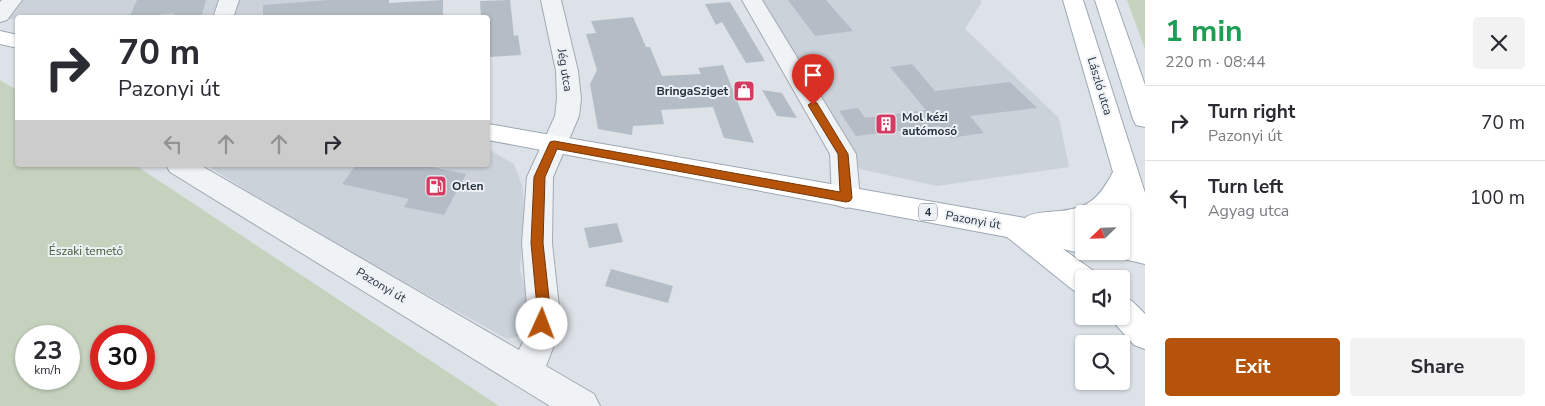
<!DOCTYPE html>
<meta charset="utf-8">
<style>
body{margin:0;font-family:"Nunito Sans",sans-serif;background:#f2f2f3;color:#2b2b33;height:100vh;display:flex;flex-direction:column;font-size:19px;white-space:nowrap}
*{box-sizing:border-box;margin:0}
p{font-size:16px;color:#7c7c81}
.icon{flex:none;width:28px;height:28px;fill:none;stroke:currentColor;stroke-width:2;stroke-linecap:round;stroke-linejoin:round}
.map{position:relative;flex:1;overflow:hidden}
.drawer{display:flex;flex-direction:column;background:#fff;width:400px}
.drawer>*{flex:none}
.top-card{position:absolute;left:15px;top:15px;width:475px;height:152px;border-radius:5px;box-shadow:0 1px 4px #0004;background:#fff;color:#2b2b33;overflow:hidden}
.needle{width:32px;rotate:247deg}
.tools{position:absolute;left:1075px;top:205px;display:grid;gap:10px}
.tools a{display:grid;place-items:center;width:55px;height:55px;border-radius:5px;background:#fff;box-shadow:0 1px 4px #0004;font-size:25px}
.speed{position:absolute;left:15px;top:325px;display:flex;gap:10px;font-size:25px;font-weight:700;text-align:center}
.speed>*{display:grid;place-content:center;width:65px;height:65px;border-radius:50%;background:#fff;box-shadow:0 1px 4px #0004;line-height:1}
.speed small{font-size:12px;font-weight:400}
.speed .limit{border:8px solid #d22;background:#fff;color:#111}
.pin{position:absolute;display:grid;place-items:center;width:42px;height:42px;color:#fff;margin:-51px -21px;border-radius:50% 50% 50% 0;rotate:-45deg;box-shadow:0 0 5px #0007}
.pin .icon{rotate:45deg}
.me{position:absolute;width:55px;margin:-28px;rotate:2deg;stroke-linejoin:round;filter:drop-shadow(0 0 4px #0008)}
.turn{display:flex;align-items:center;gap:18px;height:105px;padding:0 20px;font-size:22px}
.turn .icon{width:65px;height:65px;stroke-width:2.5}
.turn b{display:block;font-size:35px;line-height:42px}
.lanes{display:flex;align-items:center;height:48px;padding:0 20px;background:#0003;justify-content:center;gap:25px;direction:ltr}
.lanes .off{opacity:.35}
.round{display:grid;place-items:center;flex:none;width:52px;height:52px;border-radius:5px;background:#f2f2f3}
.head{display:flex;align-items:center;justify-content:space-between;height:85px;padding:0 20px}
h1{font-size:30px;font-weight:700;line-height:38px;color:#1e9e55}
.action{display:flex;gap:10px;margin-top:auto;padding:10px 20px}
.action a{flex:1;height:58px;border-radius:5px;background:#b45309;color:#fff;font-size:20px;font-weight:700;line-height:58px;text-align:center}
.action a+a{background:#f2f2f3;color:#2b2b33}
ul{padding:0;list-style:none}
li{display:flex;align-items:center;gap:15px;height:75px;padding:0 20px;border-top:1px solid #e1e1e2}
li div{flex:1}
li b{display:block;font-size:19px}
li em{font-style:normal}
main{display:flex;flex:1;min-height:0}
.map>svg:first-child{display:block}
</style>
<main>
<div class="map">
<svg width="1145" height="406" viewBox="0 0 1145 406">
<rect width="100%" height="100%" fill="#dde2e8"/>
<g fill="#cbd2da">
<path d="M0,0H341L336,17L18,18L17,20L0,17Z"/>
<path d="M758,0H980L982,2L965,29L1059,118L1069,167L937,186L860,169Z"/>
<path d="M488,149L514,164L523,188L524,218L520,270L530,305L529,327L520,336L507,339L307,228L206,165H488Z"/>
</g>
<g fill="#c5d2be" fill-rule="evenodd">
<path d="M1127,0H1145V49Z"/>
<path d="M0,80L17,90L18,165H135L499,406H0ZM26,336H69V379H26ZM101,336H144V379H101Z"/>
</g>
<g fill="#b4bcc5">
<path d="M137,0H206L201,18H172L174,13L129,18Z"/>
<path d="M330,0H389V3L443,0V18H263V5Z"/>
<path d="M510,0L514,36L518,35L521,55L488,57V18H481L480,1Z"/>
<path d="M788,0H826L853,31L815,36Z"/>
<path d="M730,2L765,61L746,63L722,22L716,25L705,4Z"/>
<path d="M633,17L646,47H650L662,76L701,74L698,68L723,65L754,143L724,138L713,107L661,110L664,124L633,126L632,135L598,129L590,84L597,70L586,34L596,33L591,21Z"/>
<path d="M912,64L935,91L1010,82L1037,108L970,116L984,133L950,138L939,126L856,136L839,111L858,108L865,118L926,110L890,67Z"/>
<path d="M762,90L782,93L797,118L777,116Z"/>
<path d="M356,165H422L466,174L444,215L404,207L409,199L342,184Z"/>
<path d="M617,223L623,242L589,248L584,228Z"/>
<path d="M611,269L673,286L668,303L605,286Z"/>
</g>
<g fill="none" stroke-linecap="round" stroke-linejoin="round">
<g stroke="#a2a9b2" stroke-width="2">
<g id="minor">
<path d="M2,0H22L7,20L0,22V2Z"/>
<path d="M219,0H239L233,18H213Z"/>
<path d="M541,0H561L578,71L581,99L579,116L553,177L552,243L559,307L556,340L546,366L594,394L600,406H550L170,172L166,165H200L519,350L524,340L527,307L522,243L527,177L555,116L557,99L556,71Z"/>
<path d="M742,0H762L856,154L860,198L856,205L846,208L836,205L832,198L830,154Z"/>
</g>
</g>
<g stroke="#9ca8b4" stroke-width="2">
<g id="major">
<path d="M1063,0H1083L1145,193V264L1111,256L1108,251H1121V236L1128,237L1121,207L1115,214H1084V228L1080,230H1084V251H1091L1084,254L1063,249L1095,272L1098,279H1084V294L1073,290L1007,237L488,140V124L1025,218C1031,213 1039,213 1047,212C1083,210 1096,205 1113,172Z"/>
<path d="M1095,0H1115L1145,85V127L1136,125L1133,119Z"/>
<path d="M0,31L18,35V48L0,44Z"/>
<path d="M1121,297L1132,301L1145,314V349L1134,345L1108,316H1121Z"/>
</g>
</g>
<use href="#minor" fill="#f0f3f6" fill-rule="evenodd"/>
<use href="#major" fill="#fff" fill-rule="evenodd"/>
</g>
<path fill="#b45309" stroke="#753606" d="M813,102L817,103L848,154L852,198L850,201L846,202L557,149L545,177L543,243L550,307L546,328L542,329L537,328L535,324L537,307L531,243L534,177L550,142L554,141L840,192L838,154L808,105Z"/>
<defs>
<g id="shop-square" transform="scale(1.125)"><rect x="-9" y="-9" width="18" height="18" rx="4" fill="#d43b61" stroke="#edf1f5"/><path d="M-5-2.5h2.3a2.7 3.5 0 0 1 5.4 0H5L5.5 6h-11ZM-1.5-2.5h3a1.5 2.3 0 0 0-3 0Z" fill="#fff"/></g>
<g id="building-square" transform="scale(1.125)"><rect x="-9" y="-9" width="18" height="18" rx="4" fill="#d43b61" stroke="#edf1f5"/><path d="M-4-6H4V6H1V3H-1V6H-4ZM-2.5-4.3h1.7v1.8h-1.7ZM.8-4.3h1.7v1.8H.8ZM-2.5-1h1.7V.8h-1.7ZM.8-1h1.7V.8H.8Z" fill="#fff"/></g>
<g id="fuel-square" transform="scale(1.125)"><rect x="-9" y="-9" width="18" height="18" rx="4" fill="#d43b61" stroke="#edf1f5"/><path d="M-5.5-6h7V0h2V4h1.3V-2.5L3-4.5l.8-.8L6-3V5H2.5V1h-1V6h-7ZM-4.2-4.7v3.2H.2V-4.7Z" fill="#fff"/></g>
</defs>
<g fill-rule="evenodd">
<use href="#shop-square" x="744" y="91"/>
<use href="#building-square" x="886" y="124"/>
<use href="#fuel-square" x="436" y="186"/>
</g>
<g text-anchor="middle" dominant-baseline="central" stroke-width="4" stroke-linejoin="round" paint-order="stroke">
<rect fill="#edf1f5" stroke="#626b76" stroke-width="1" x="919" y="203.5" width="18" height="17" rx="4"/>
<g font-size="11" font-weight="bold" fill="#26313f">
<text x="928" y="212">4</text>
</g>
<g font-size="12" fill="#26313f" stroke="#edf1f5">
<text transform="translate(565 70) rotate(81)">Jég utca</text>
<text transform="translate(1100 86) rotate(73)">László utca</text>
<text transform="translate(973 220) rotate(10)">Pazonyi út</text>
<text transform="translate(381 285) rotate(31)">Pazonyi út</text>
</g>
<g font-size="12" font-weight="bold" fill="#26313f" stroke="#edf1f5" text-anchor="start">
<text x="728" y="91" text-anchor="end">BringaSziget</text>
<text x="902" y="117">Mol kézi<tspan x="902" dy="14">autómosó</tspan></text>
<text x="452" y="186">Orlen</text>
</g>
<g font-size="12" fill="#3e5b33" stroke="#edf1f5">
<text x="86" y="251">Északi temető</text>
</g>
</g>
</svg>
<div class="tools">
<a><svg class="needle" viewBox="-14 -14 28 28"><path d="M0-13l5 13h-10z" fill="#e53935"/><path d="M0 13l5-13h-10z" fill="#7c7c81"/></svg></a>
<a><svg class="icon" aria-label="sound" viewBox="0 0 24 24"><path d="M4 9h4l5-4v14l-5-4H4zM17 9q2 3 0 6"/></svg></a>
<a><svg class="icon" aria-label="search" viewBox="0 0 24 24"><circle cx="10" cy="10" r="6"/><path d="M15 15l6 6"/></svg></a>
</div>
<div class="speed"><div>23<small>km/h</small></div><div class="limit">30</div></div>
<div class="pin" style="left:813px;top:105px;background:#d93025"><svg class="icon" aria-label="arrive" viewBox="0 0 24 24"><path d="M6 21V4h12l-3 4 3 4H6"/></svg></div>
<svg class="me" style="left:542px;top:324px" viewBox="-20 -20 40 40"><circle r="19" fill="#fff"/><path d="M0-13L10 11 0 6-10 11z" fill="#b45309"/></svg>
<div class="top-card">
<div class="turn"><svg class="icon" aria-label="right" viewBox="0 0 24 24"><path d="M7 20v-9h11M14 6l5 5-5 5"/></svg><div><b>70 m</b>Pazonyi út</div></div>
<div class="lanes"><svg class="icon off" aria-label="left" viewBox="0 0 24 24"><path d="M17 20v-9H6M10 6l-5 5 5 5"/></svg><svg class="icon off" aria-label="ahead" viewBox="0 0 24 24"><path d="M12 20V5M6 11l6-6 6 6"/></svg><svg class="icon off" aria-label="ahead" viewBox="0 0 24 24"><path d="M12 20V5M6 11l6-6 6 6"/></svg><svg class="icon" aria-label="right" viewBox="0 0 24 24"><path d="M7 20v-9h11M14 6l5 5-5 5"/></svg></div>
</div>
</div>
<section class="drawer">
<div class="head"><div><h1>1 min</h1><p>220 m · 08:44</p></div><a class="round"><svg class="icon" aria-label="close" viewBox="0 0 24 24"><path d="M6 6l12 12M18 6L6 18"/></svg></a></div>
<ul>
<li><svg class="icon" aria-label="right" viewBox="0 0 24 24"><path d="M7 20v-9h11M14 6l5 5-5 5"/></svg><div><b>Turn right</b><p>Pazonyi út</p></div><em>70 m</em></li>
<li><svg class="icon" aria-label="left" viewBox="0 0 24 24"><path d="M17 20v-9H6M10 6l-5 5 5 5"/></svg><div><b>Turn left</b><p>Agyag utca</p></div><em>100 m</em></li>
</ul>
<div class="action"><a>Exit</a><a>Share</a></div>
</section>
</main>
